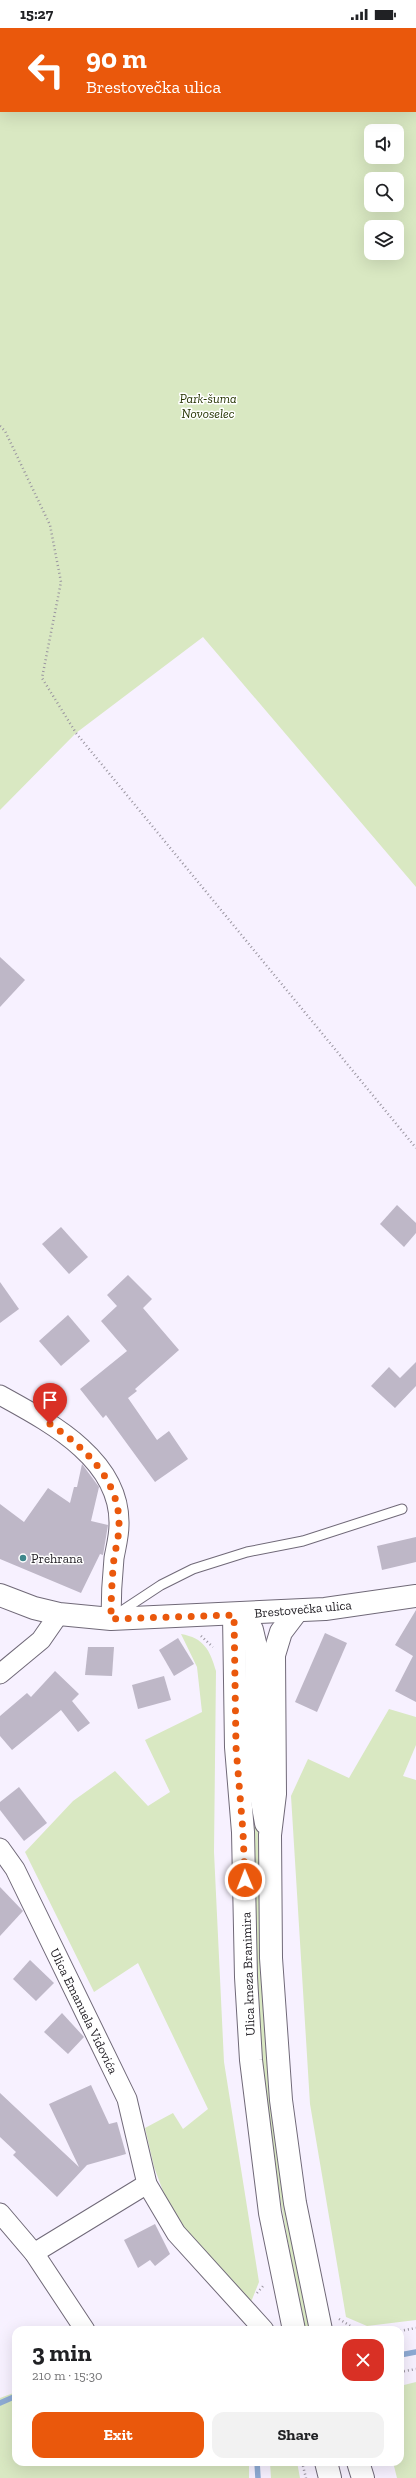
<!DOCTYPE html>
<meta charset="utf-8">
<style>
body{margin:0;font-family:"Zilla Slab",serif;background:#f2f2f2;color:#202124;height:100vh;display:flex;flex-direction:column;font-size:15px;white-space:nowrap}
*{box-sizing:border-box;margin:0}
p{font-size:13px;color:#757577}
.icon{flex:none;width:22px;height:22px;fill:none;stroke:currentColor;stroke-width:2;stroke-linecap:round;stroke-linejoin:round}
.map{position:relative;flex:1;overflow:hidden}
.sheet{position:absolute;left:12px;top:2298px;width:392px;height:140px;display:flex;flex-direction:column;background:#fff;border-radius:12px;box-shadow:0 4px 16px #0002}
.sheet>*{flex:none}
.banner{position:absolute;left:0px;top:0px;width:416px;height:84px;box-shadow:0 4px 16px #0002;background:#ea580c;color:#fff;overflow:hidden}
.tools{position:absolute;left:364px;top:96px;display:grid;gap:8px}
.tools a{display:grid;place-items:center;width:40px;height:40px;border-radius:8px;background:#fff;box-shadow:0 4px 16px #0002;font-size:20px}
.pin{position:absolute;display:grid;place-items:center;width:34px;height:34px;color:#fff;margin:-41px -17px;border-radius:50% 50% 50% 0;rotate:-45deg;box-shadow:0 0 4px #0007}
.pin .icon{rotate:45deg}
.me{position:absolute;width:44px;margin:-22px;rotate:359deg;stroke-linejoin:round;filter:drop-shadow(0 0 3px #0008)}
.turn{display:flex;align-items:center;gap:14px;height:84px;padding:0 20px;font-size:18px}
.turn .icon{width:52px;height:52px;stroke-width:2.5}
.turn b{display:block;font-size:28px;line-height:34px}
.round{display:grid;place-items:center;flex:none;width:42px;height:42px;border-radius:12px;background:#f2f2f2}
.summary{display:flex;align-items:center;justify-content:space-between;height:68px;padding:0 20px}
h1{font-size:24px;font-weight:700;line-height:30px}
.action{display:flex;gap:8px;margin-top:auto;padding:8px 20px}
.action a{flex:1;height:46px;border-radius:12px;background:#ea580c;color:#fff;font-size:16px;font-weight:700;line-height:46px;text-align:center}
.action a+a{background:#f2f2f2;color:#202124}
.status{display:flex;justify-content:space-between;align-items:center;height:28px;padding:0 20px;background:#fff;direction:ltr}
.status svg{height:11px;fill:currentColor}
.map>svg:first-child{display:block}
</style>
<div class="status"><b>15:27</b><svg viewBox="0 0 49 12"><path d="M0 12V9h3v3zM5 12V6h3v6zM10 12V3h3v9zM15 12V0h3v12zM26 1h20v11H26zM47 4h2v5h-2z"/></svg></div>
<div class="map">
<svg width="416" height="2450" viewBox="0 0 416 2450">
<rect width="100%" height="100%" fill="#f7f1ff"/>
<g fill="#d9e8c2" fill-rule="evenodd">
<path d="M0,0H416V859L203,609L76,705L0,782ZM1,1H415V83H1ZM371,103H397V129H371ZM371,151H397V177H371ZM371,199H397V225H371Z"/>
<path d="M181,1606C204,1610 210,1622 216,1643L214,1824L224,2034L259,2254L251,2274L172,2187L154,2139L145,2100L173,2085L183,2101L208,2081L138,1935L94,1964L25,1824L73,1773L115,1743L148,1778L170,1764L145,1712L202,1684L197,1639Z"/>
<path d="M389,1681L416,1689V1717L403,1748L416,1752V2292L367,2298L346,2289L310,2076L291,1768L308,1731L349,1750Z"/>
<path d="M247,1752L259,1802L263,1965L273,2085L310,2302H304L271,2120L257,1993L255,1826Z"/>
<path d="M416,2354V2450H397L393,2434H400V2358Z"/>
<path d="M16,2364V2434H249V2450H0V2370Z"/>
<path d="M270,2434H297L300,2450H271Z"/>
</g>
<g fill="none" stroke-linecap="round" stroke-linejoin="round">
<g stroke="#8eabd4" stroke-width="5.5">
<path d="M400,2327L416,2324"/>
<path d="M0,2375L16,2368"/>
<path d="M257,2434L258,2450"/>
</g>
</g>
<g fill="#beb7c7">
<path d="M0,929L25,952L0,979Z"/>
<path d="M397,1177L416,1195V1205L404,1219L380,1196Z"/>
<path d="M61,1199L88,1229L69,1246L42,1216Z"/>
<path d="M128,1247L152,1271L143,1280L179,1322L135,1361L137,1363L128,1370L157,1412L169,1403L188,1431L155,1454L106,1387L103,1390L80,1361L127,1323L101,1293L117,1278L107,1267Z"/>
<path d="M0,1254L19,1281L0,1295Z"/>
<path d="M68,1287L90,1313L61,1338L39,1313Z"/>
<path d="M416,1334V1358L395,1380L371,1358L389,1339L400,1350Z"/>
<path d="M82,1436L99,1459L91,1493L108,1497L103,1527L100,1526L81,1565L0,1531V1476L24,1494L48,1460L70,1475L74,1459H77Z"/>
<path d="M416,1509V1534L382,1542L377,1518Z"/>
<path d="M416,1582V1674L395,1663L413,1628L395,1617Z"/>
<path d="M325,1605L347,1615L317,1684L295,1674Z"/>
<path d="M178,1610L194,1636L174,1648L159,1622Z"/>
<path d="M88,1619H114L112,1648L85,1647Z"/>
<path d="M55,1643L79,1666L72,1673L90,1695L78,1704L61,1682L12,1722L0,1708V1688L27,1665L31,1669Z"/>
<path d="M164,1648L171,1672L138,1681L132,1657Z"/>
<path d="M19,1759L47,1795L24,1813L0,1782V1774Z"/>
<path d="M0,1859L23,1883L0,1908Z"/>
<path d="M30,1932L54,1955L36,1973L13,1951Z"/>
<path d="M62,1985L84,2009L68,2026L44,2004Z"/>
<path d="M91,2057L109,2096L117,2094L126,2126L87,2137L57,2169L13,2127L16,2124L0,2109V2065L79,2139L49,2076Z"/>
<path d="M155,2196L170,2226L155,2238L150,2232L138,2240L124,2212Z"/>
</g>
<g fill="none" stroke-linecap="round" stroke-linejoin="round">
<g stroke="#706978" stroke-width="11">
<path id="lane" d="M117,1586L161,1557L193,1541L247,1524L303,1513L402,1481"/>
</g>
<g stroke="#706978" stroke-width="21">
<g id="street">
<path d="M0,1367C49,1394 121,1431 119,1497C119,1508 116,1519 114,1530C112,1550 111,1571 111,1591"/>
<path d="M0,1646L41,1612L59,1586"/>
<path d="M0,1820L15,1841L127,2071L147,2156L176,2205L264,2302"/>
<path d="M0,2185L34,2225L85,2302"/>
<path d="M34,2225L147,2156"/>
</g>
</g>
<g stroke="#706978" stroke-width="24">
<g id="secondary">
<path d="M0,1567L34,1580L59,1586L111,1591L325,1581L416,1568"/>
<path d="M297,1583L281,1604L274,1627L275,1766L270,1807L271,1930L281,2072L295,2175L321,2302"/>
<path d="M243,1586L252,1602L256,1619L257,1745L266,1795"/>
<path d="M234,1587L236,1719L243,1804L246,1949L251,2032L270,2185L294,2302"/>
<path d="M326,2434L330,2450"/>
<path d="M358,2434L363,2450"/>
</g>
</g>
<g stroke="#9a95a0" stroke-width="2.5" stroke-dasharray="1 3" stroke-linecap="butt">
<path d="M0,398L5,403L50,497L61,554L42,650L76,705L416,1120"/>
<path d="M201,1608L213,1619"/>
<path d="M257,2265L264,2257"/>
<path d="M339,2291L357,2302"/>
<path d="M400,2303L416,2300"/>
<path d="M400,2344L416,2341"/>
<path d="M302,2434L306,2450"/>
</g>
<use href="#lane" stroke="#fff" stroke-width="9"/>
<use href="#street" stroke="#fff" stroke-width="19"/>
<use href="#secondary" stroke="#fff" stroke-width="22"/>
</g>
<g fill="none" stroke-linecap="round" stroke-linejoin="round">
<path stroke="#ea580c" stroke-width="7" stroke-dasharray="0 12.6" d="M50,1396C84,1419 120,1452 119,1497C119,1508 116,1519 114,1530C112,1550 111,1571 111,1591L234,1587L236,1719L243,1804L245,1852"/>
</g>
<circle fill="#3f878c" stroke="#fff" stroke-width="1.5" cx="23" cy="1530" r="4"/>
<g text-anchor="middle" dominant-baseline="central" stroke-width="3" stroke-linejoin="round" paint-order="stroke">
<g font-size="13" font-style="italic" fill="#253400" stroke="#fff">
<text x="208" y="370">Park-šuma<tspan x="208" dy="15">Novoselec</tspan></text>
</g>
<g font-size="13" fill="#232026" stroke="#fff" text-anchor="start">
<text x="31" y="1530">Prehrana</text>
</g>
<g font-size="13" fill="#232026" stroke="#fff">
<text transform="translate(303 1581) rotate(-5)">Brestovečka ulica</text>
<text transform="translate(248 1946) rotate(-92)">Ulica kneza Branimira</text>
<text transform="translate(84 1983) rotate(64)">Ulica Emanuela Vidovića</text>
</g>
</g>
</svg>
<div class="tools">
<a><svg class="icon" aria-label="sound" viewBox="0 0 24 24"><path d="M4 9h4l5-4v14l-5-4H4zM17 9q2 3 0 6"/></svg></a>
<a><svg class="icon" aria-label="search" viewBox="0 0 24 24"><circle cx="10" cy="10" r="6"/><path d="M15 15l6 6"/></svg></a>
<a><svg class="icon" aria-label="layers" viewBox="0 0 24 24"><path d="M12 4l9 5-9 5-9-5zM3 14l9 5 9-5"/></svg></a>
</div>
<div class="pin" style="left:50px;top:1396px;background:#d93025"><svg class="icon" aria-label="arrive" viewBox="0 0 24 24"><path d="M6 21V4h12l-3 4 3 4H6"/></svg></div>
<svg class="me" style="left:245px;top:1852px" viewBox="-20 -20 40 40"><circle r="17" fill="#ea580c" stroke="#fff" stroke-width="3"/><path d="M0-11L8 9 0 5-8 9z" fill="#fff"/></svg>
<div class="banner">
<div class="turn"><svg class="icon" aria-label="left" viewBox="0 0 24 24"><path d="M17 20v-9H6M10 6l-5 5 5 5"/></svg><div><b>90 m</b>Brestovečka ulica</div></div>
</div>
<section class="sheet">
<div class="summary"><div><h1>3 min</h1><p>210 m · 15:30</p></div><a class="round" style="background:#d93025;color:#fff"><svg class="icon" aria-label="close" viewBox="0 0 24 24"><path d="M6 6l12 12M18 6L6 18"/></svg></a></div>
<div class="action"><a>Exit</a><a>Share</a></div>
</section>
</div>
